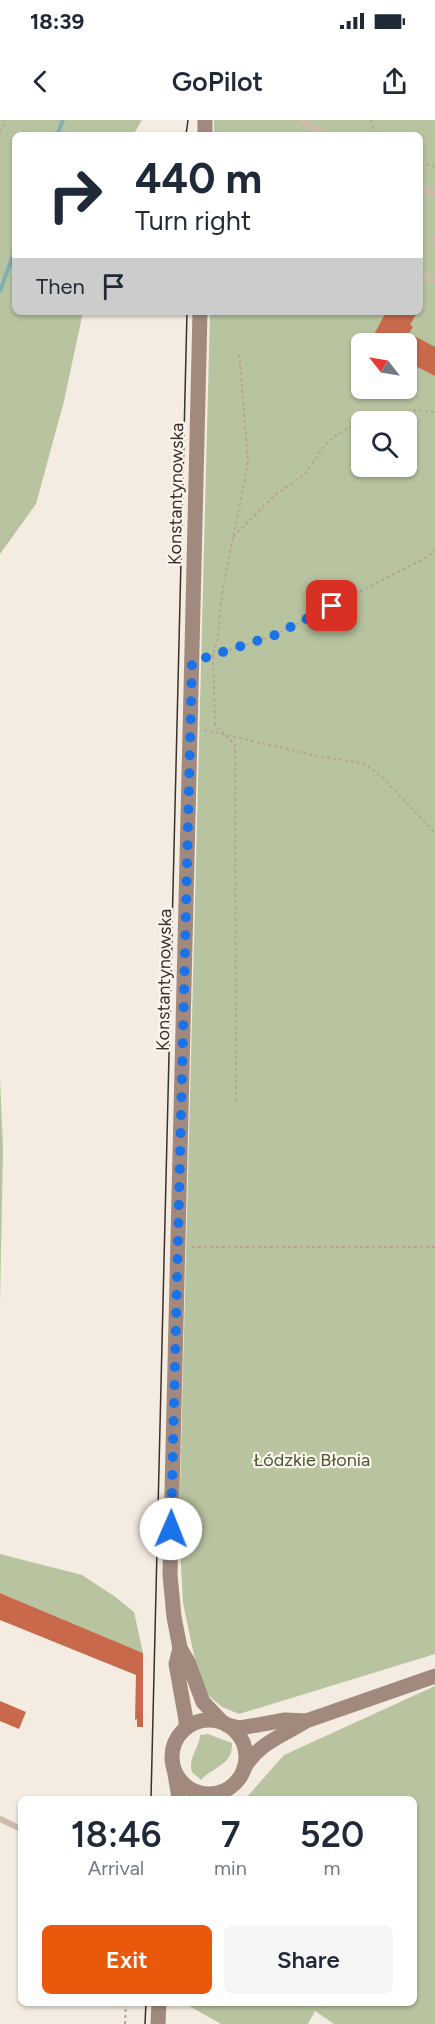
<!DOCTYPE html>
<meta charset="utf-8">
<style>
body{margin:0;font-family:Figtree,sans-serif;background:#f6f6f7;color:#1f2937;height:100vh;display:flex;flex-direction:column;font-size:22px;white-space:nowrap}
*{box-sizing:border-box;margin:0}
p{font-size:20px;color:#747a83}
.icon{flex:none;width:33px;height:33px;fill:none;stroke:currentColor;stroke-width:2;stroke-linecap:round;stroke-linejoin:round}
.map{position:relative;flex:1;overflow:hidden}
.panel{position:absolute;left:18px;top:1676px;width:399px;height:210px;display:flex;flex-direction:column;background:#fff;border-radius:9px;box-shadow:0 2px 4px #0004}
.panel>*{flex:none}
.top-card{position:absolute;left:12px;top:12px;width:411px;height:183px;border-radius:9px;box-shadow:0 2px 4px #0004;background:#fff;color:#1f2937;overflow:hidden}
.needle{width:39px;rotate:301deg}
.controls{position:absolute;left:351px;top:213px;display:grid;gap:12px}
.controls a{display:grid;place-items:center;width:66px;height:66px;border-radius:9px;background:#fff;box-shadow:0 2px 4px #0004;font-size:30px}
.pin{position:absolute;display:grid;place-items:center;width:51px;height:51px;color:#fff;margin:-26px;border-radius:12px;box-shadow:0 3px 9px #0006}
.me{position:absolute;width:66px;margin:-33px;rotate:1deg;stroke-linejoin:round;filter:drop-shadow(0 0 4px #0008)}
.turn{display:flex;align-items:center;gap:21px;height:126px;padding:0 24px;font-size:27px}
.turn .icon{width:78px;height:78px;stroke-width:2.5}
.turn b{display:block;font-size:42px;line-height:51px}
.then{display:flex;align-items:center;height:57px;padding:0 24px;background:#0003;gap:12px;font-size:22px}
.eta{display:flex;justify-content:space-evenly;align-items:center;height:102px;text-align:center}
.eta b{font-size:36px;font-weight:600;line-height:42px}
.primary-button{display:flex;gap:12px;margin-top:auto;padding:12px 24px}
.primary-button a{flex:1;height:69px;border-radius:9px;background:#ea580c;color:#fff;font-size:24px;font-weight:600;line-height:69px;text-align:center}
.primary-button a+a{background:#f6f6f7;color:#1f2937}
.status{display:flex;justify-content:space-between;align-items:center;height:42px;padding:0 30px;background:#fff;direction:ltr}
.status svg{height:16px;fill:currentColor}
header{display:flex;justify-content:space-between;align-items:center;height:78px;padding:0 24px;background:#fff;font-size:27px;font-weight:600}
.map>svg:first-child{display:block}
</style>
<div class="status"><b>18:39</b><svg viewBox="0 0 49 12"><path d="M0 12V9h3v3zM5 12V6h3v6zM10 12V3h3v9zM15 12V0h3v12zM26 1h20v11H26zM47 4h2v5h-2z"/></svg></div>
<header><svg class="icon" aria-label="back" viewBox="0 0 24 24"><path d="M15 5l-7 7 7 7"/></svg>GoPilot<svg class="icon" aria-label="share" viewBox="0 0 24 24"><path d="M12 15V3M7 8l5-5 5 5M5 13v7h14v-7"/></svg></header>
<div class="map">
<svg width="435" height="1904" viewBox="0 0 435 1904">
<rect width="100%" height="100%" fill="#f4ebe1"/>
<g fill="#b8c4a0" fill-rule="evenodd">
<path d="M0,0H142L133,15H15V192H83L64,281L36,384L0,434Z"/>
<path d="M214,0H435V1534L239,1594L222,1587L209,1576L199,1559L183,1483L179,1408L210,192H420V15H214ZM362,224H406V268H362ZM362,302H406V346H362Z"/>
<path d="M0,958L3,1029L0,1184Z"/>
<path d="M0,1434L82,1455L114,1476L134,1492L143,1533L0,1473Z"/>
<path d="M435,1566V1904H334L315,1891L308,1904H221L184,1883L414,1882V1678H246L284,1635Z"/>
<path d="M208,1614L232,1623C233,1645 214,1646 201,1660L192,1652C188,1637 199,1629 200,1615Z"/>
</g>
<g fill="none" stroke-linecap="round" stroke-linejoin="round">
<g stroke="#7fb0b2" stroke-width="4">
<path d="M57,15L63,0"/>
<path d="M0,171L15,130"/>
</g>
</g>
<g fill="#c8694b">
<path d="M386,192H417L410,205L413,207L409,213L435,227V256L406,241V224L370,222Z"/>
<path d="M0,1473L143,1533V1607H137V1599L135,1600L136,1555L0,1500Z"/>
<path d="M0,1581L26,1592L19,1609L0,1601Z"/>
</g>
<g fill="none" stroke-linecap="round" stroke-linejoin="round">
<g stroke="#b9a596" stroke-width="2" stroke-dasharray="3 3" stroke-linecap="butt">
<path d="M371,0L375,15"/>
<path d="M0,12L5,0"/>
<path d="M420,43L435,47"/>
<path d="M233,417L274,376L305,354L324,326L336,315L362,301L414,290L435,292"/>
<path d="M206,538L275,515L427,437L435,431"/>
<path d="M204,610L313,635L365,644L381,656L435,713"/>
<path d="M236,981L235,625L215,605L213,535L218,517L222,473L248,342L239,231"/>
<path d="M192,1127H435"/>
<path d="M125,1904L126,1882"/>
</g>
<g stroke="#cdbbac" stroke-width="6">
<path d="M301,0L328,15"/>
<path d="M420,66L435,74"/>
<path d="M434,121L435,119"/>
<path d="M420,153L435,161"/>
<path d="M0,1699L21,1709"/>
</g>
<g stroke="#a18a7d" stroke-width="15">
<path d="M205,15V0"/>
<path d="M200,192L170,1455L174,1497L180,1528L188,1542L203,1582L222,1602"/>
<path d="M180,1528L176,1544L186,1600V1608"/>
<circle cx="209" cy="1637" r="37"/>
<path d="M227,1605L240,1608L285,1600L306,1601"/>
<path d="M244,1648C260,1622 281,1617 306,1601L435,1556"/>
<path d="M175,1654L179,1678"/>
<path d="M158,1904L159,1882"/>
</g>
<g stroke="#3b302b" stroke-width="1.5">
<path d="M186,15L188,0"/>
<path d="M151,1678L187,192"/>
<path d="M145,1904L146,1882"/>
</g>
</g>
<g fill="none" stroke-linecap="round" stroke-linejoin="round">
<path stroke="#1a73e8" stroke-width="10" stroke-dasharray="0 18" d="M171,1409L192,542L275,515L332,486"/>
</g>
<g text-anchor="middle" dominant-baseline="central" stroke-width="4.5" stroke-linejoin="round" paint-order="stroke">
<g font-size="18" fill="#3b302b" stroke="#fbf5ee">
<text transform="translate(176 374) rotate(-89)">Konstantynowska</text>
<text transform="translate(164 860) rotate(-89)">Konstantynowska</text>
</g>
<g font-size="18" fill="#4a5a2e" stroke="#fbf5ee">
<text x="312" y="1340">Łódzkie Błonia</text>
</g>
</g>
</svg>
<div class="controls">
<a><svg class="needle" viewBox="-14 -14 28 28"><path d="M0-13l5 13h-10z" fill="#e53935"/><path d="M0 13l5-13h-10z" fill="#747a83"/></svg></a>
<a><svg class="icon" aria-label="search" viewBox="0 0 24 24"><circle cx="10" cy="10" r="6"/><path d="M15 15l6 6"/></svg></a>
</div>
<div class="pin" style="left:332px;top:486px;background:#d93025"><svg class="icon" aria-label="arrive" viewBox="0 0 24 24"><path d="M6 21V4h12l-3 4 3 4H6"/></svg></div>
<svg class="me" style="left:171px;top:1409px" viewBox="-20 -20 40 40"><circle r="19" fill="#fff"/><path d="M0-13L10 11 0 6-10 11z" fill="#1a73e8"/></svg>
<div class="top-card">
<div class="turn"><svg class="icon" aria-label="right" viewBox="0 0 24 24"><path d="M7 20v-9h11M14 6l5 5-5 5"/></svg><div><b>440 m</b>Turn right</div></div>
<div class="then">Then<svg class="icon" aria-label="arrive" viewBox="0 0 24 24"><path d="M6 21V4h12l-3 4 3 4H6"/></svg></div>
</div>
<section class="panel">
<div class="eta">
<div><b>18:46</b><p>Arrival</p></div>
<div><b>7</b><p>min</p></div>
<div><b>520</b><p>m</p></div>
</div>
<div class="primary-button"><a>Exit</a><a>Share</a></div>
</section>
</div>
